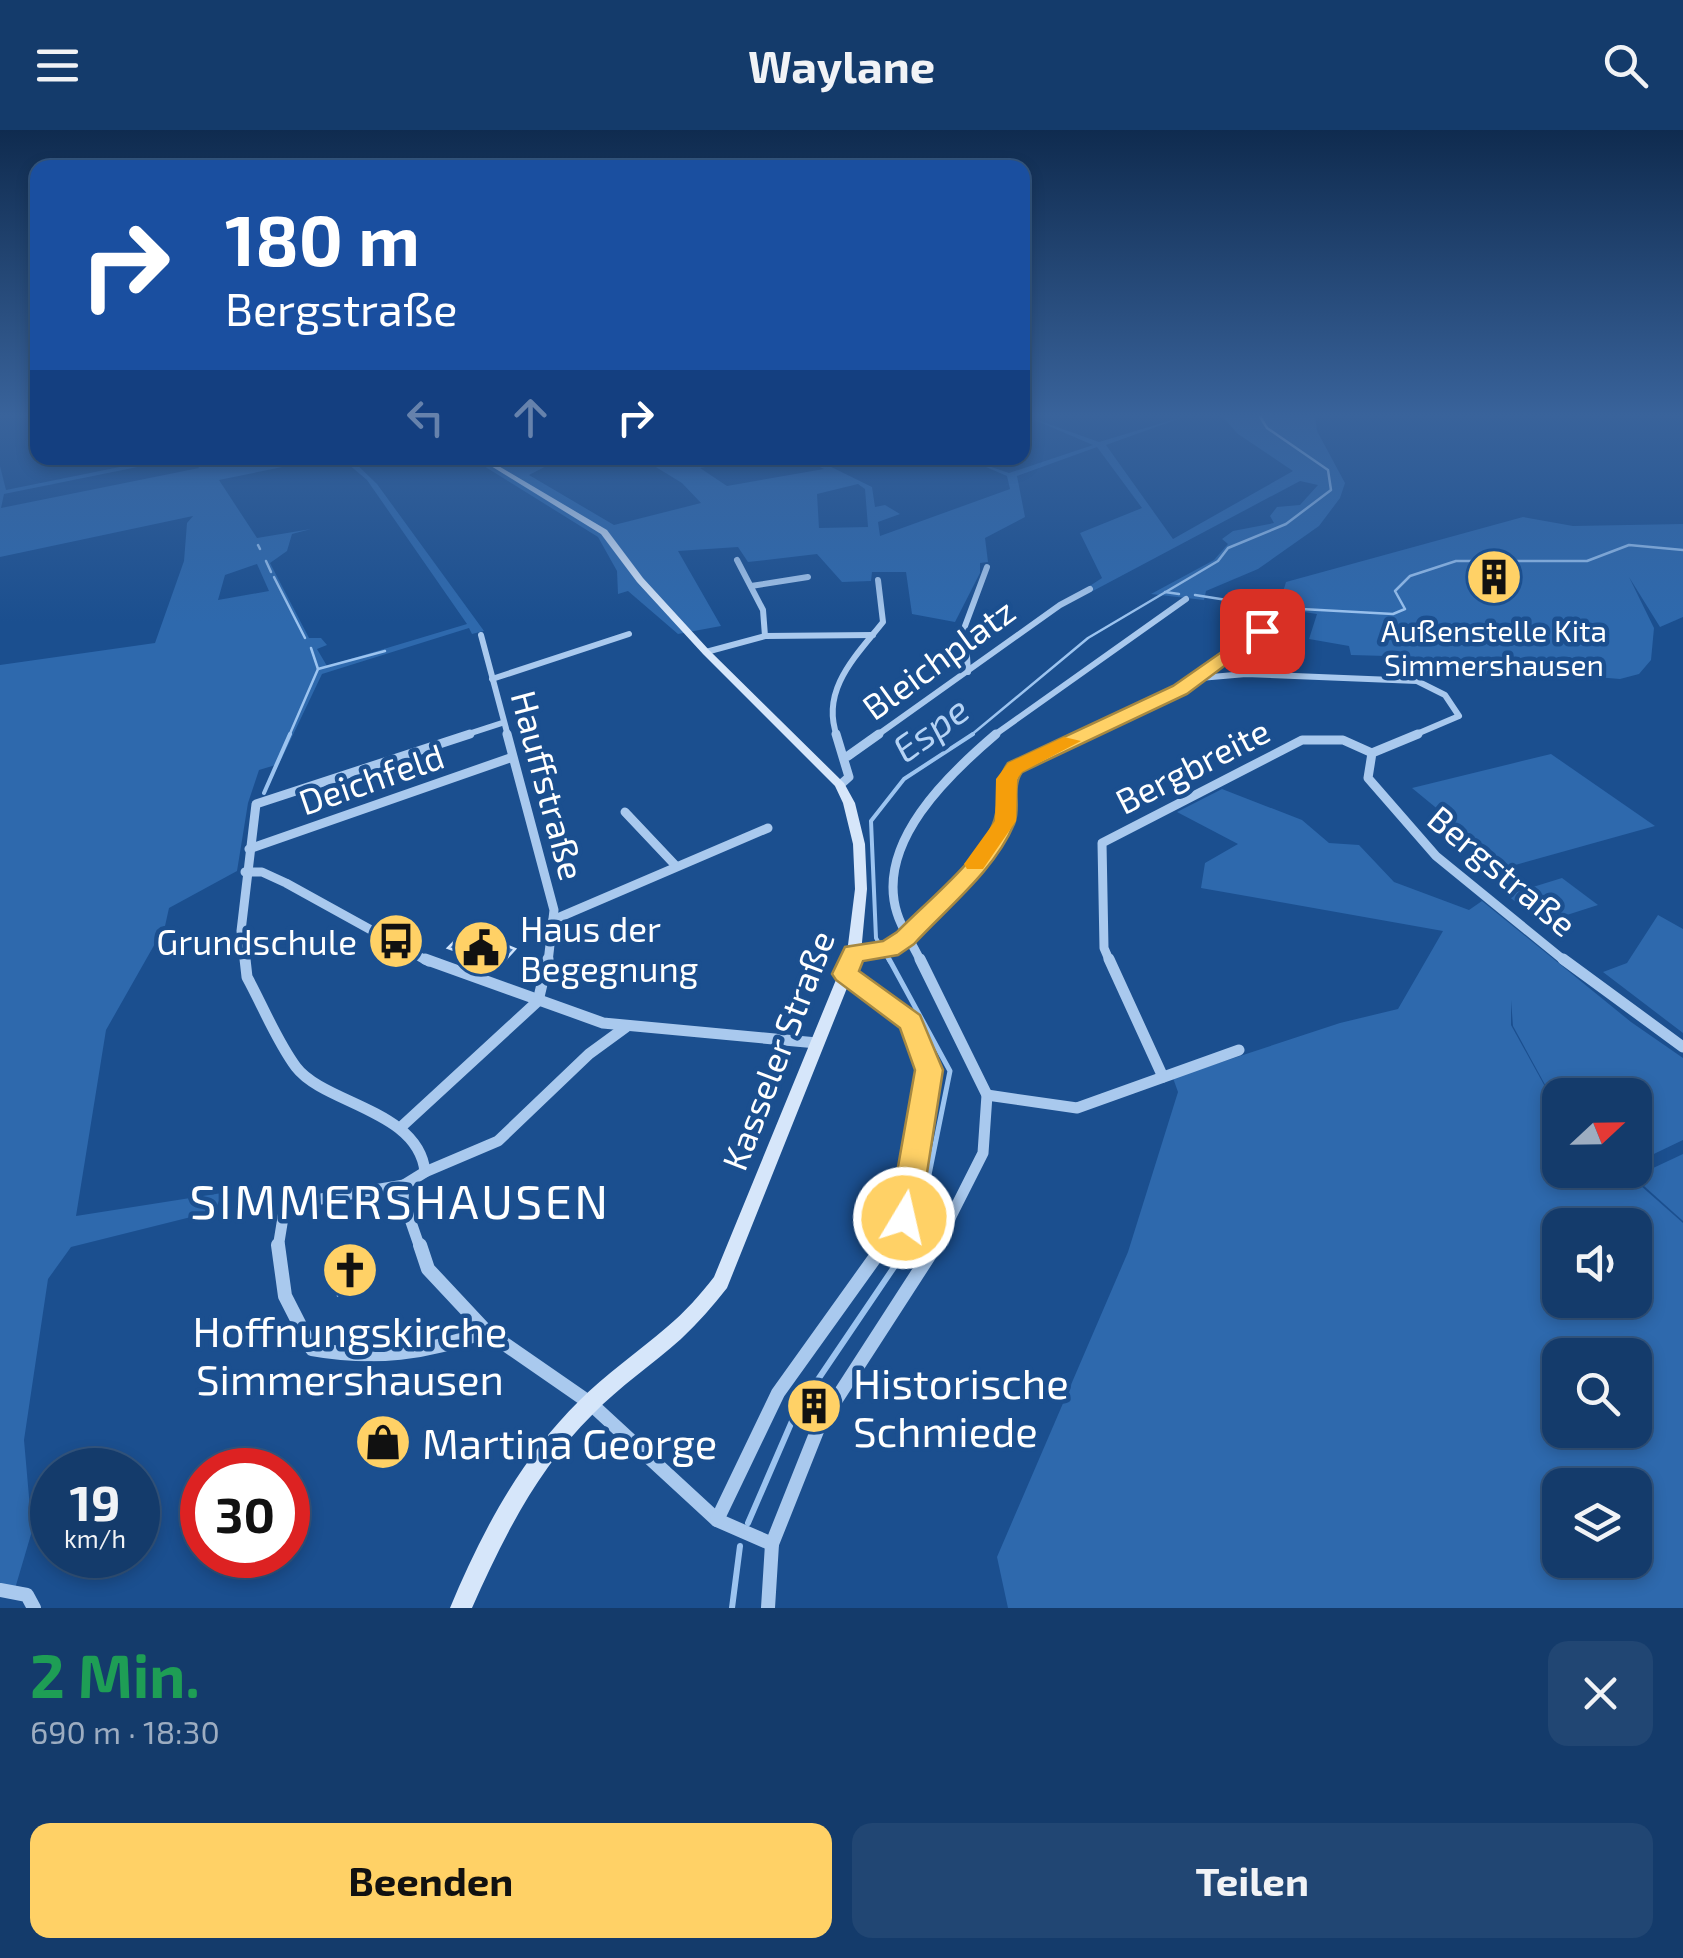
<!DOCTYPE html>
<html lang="de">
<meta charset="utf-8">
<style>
body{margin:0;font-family:"Exo 2",sans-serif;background:#214673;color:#f1f3f6;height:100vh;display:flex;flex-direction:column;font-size:38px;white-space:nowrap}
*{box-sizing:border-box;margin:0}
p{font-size:32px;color:#9dadc1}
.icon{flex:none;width:55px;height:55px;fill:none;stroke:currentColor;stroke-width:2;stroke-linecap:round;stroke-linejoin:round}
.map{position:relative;height:1478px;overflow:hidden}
.panel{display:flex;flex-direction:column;background:#143b6b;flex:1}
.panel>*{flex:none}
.guide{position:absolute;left:30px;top:30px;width:1000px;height:305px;border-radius:20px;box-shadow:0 5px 15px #0003,0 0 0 2px #33557e;background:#1a4fa0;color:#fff;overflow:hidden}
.needle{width:65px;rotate:68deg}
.tools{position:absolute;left:1542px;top:948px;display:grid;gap:20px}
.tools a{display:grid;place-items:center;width:110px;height:110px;border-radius:20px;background:#143b6b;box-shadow:0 5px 15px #0003,0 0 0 2px #33557e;font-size:50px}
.speed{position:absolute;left:30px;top:1318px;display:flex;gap:20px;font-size:50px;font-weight:700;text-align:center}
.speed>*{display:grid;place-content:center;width:130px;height:130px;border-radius:50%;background:#143b6b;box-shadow:0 5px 15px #0003,0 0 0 2px #33557e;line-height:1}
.speed small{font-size:25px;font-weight:400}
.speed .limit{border:15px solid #d22;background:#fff;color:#111}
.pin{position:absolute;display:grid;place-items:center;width:85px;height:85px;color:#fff;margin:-42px;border-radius:20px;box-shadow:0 5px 15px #0006}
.me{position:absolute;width:110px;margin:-55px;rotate:9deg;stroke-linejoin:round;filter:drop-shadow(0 0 8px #0008)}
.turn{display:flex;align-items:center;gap:35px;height:210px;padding:0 30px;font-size:45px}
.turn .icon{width:130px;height:130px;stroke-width:2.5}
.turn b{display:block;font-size:70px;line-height:85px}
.lanes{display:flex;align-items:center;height:95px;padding:0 30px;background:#0003;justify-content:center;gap:50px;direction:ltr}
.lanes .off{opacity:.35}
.round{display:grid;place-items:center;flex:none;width:105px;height:105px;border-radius:20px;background:#214673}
.head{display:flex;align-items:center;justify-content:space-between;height:170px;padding:0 30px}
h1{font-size:60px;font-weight:700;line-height:75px;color:#1e9e55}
.button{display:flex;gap:20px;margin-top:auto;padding:20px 30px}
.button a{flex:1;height:115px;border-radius:20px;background:#ffd166;color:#111;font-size:40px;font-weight:700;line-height:115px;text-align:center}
.button a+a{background:#214673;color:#f1f3f6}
header{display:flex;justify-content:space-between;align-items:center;height:130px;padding:0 30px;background:#143b6b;font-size:45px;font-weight:700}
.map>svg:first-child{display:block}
</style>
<header><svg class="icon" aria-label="menu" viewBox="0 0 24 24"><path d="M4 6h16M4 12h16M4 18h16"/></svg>Waylane<svg class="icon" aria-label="search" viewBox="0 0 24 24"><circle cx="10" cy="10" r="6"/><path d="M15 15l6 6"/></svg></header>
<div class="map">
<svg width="1683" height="1478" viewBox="0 0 1683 1478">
<rect width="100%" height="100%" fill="#1b4f8f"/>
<g fill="#2e69ad" fill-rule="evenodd">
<path d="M1023,285L1099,312L1189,285L1106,315L1173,409L1293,341L1238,304L1221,285H1315L1317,301L1345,353L1340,368L1319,396L1258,439L1206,461L1204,470L1151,464L1214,430L1228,414L1222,409L1233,401L1274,393L1270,386L1277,377L1300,375L1318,355L1300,351L1091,462L1085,459L1102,448L1080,403L1142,378L1097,317L1017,346L1025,387L985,408L988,432L980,433V443L955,492L912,484L906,442H872L871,451L842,452L817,424L748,432L738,417L678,421L721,496L678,504L628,461L618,464L617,441L598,407L471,328H562L529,345L614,395L701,373L682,353L641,328H755L700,338L727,356L824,339L801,328H813L872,357L875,377L885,375L900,384L878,392L880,406L1010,359L1007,346L965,328L1009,343L1093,315ZM858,354L865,359L868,397L819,398L817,364Z"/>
<path d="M164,328H327L219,350L257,408L311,399L292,404L287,421L270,433L309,508H321L327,515L317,519L327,536L467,494L367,350L341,328H350L377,354L484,501L472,504L469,498L322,544L279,634L259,640L248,673L237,741L169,778L165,796L106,900L76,1086L222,1063L215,1081L71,1117L48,1149L24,1310L32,1401L14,1462L0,1458V535L155,513L184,431L187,393L193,386L0,427V336L6,360ZM182,328H191L199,338L1,378L4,364ZM257,434L269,461L218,470L225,445Z"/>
<path d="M1523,387L1573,396L1683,394V487L1660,497L1629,447L1654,498L1651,530L1639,544L1620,549L1536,542L1430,546L1421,527L1351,525L1349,516L1309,509L1317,484L1278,478L1286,452Z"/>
<path d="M1551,624L1655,696L1508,737L1412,658Z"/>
<path d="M1222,659L1302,690L1329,713L1359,715L1394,752L1469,780L1482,771L1631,892L1683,928V1010L1635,1033V965H1560V982L1513,896L1511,870V895L1560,984V1040H1623L1683,1093V1478H1008L997,1427L1128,1122L1178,962L1173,948L1340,893L1398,879L1443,801L1201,758L1205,733L1238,714L1177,682ZM1560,1095H1635V1170H1560ZM1560,1225H1635V1300H1560ZM1560,1355H1635V1430H1560Z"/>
<path d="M1562,748L1598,775L1542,793L1507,765Z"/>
<path d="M1658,785L1683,799V903L1603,842L1627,833Z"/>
<path d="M1683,1024V1091L1634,1047Z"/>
</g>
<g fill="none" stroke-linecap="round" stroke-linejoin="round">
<g stroke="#9cc4f0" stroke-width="2.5">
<path d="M258,415L260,419"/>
<path d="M266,431L271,442"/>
<path d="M274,447L305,508"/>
<path d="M1165,462L1179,464"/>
<path d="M1195,465L1265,476"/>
<path d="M1283,478L1393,484L1405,479L1395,461L1410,446L1456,431H1587L1629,415L1683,420"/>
<path d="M318,539L385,521"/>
<path d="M289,606L318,539L311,518"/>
<path d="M970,606L1088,508L1218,431L1228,418L1286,394L1331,360L1328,340L1267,298L1259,285"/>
</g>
<g stroke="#9cc4f0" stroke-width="4">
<path d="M264,663L290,604"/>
<path d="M890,832L876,808L871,691L904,649L973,604"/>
</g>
<path stroke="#9cc4f0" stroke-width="5" d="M889,829L950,941L917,1104L908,1118"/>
<g stroke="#9cc4f0" stroke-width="6">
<path d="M748,1393L796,1282L909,1115"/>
<path d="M732,1478L740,1416"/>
</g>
</g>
<g fill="#4478b7" stroke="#cfe3fa" stroke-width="2.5">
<path d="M461,805L496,817L500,813L515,819L505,830L491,825L485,831L448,818Z"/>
<path d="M361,1117L367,1154L338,1165L333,1126Z"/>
</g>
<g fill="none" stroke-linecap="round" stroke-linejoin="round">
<g stroke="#a9c9ee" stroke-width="6">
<path d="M737,430L763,480L765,506"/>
<path d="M751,456L808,447"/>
<path d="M481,505L508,606"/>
<path d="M706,522L765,506L873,505"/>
<path d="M968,542L965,496L987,437"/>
<path d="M1202,546L1262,501L1272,488"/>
<path d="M492,549L629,504"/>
<path d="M462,606L502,593"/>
<path d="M837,606C820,560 856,526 883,492L878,450"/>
<path d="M876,606L1060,475L1090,459"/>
<path d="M993,606L1186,469"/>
<path d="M1078,606L1200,548L1246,544L1417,551L1445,565L1459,586L1412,606"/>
</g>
<g stroke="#a9c9ee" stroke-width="9">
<path d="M507,604L554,780L548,832"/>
<path d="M836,604L849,647L840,655"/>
<path d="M1418,604L1372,623L1368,648L1436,726L1566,832"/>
<path d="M848,626L879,604"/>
<path d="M625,682L676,736"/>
<path d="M249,719L510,628"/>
<path d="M245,742H262L286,753L429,832"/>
<path d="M553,790L768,698"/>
<path d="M854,823C866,822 882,822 893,817C921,803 991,725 1003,696C1010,678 1004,659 1013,642L1083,604"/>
<path d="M245,832L241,801L256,674L470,604"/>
<path d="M921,832C914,816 902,800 897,783C875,713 949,644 996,604"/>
<path d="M1110,832L1104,818L1102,713L1302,610H1343L1372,623"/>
</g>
<g stroke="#a9c9ee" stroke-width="11">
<path d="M245,829L247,847C263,876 276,910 296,937C324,974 419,980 425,1042L404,1055L403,1069L420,1118"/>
<path d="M425,829L603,893L817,913"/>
<path d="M920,829L987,965L983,1023L935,1118"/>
<path d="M1109,829L1163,947"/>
<path d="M1563,829L1683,917"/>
<path d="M845,844L911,892L929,940L904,1088L883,1118"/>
<path d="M987,965L1077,978L1239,920"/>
<path d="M400,998L538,871L548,829"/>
<path d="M425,1042L498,1011L589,924L626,897"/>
<path d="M278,1118L285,1075L404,1055"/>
</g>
<g stroke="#a9c9ee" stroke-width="14">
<path d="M278,1115L285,1166L312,1219C373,1230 428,1224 486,1201"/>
<path d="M420,1115L428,1139L486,1201L590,1273L717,1390L772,1414"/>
<path d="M717,1390L778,1263L884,1115"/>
<path d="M0,1460L27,1465L34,1478"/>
<path d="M768,1478L772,1414L819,1296L936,1115"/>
</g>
<path fill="#d6e6fa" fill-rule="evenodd" d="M478,328H485L607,400L643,448L709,520L844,653L855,673L865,714L867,759L861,823L727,1158C713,1176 698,1193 681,1209C652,1235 620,1256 593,1284C538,1338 503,1408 472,1478H450C481,1403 521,1328 579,1271C606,1244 638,1222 667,1197C685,1182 700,1165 714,1147L847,823L855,759L853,714L843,673L835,656L703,524L637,452L601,404Z"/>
</g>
<linearGradient id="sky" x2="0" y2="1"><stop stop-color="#0f2b4f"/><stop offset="0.58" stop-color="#39639b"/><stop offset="1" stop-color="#39639b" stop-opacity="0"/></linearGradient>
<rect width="1683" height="492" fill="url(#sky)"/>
<path fill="#ffd166" stroke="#a68842" stroke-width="2.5" d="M1256,498L1271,501L1187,564L1022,642C1011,657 1021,678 1014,694C995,740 947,778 914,814L898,825L863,831L859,841L920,885L943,940L920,1088L915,1097L904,1101L893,1097L889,1088L915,940L900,898L836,850L832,844L845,817L883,811L897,802C925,773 979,730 993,694C1002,672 993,654 1008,633L1173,556Z"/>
<path fill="#f59e0b" d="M1064,607L1081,611L1022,642L1017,649L1016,691L983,739H967L964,734L995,691L996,649L1008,633Z"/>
<defs>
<g id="building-disc" transform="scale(2.875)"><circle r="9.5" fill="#ffd166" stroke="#1b4f8f"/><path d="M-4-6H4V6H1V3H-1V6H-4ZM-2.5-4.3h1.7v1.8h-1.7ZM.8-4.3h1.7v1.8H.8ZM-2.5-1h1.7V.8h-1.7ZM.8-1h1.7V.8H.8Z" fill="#111"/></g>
<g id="bus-disc" transform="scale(2.875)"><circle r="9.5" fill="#ffd166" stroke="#1b4f8f"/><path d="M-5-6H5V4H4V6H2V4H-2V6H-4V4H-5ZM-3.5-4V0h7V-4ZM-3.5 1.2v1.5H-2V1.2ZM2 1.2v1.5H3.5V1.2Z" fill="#111"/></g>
<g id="civic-disc" transform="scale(2.875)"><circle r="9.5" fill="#ffd166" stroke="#1b4f8f"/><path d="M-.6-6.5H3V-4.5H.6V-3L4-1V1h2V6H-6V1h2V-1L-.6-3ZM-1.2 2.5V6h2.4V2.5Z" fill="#111"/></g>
<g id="church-disc" transform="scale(2.875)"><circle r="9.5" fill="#ffd166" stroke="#1b4f8f"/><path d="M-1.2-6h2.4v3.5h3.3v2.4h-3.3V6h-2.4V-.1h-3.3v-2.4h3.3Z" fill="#111"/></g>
<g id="shop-disc" transform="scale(2.875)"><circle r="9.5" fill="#ffd166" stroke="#1b4f8f"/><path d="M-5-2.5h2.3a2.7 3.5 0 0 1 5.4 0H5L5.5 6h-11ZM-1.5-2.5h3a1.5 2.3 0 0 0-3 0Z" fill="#111"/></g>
</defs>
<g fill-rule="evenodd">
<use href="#building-disc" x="1494" y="447"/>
<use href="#bus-disc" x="396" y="811"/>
<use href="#civic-disc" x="481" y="818"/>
<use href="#church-disc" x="350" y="1140"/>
<use href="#building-disc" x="814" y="1276"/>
<use href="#shop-disc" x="383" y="1312"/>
</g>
<g text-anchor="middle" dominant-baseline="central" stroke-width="9" stroke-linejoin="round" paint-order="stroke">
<g font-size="30" fill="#fff" stroke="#1b4f8f">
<text x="1494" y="500">Außenstelle Kita<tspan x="1494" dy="34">Simmershausen</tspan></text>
</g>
<g font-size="35" fill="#fff" stroke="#1b4f8f">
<text transform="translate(938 528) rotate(-36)">Bleichplatz</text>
<text transform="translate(1192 635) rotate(-27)">Bergbreite</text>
<text transform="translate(371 648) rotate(-19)">Deichfeld</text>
<text transform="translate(549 655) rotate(75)">Hauffstraße</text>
<text transform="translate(1503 740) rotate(40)">Bergstraße</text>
<text transform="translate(777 920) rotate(-69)">Kasseler Straße</text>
</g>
<g font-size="35" fill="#fff" stroke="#1b4f8f" text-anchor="start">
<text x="520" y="798">Haus der<tspan x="520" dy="40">Begegnung</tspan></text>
<text x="357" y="811" text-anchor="end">Grundschule</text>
</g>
<g font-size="38" font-style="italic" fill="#b5d3f5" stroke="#1b4f8f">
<text transform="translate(930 598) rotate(-36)">Espe</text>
</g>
<g font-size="42" fill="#fff" stroke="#1b4f8f" text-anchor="start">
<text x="350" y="1200" text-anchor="middle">Hoffnungskirche<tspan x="350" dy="48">Simmershausen</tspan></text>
<text x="853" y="1252">Historische<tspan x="853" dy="48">Schmiede</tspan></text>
<text x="422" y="1312">Martina George</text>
</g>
<g font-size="48" letter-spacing="2.5" fill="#fff" stroke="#1b4f8f">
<text x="400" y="1070">SIMMERSHAUSEN</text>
</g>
</g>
</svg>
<div class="tools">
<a><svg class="needle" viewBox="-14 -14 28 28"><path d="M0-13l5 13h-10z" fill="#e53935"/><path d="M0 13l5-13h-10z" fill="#9dadc1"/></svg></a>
<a><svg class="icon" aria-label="sound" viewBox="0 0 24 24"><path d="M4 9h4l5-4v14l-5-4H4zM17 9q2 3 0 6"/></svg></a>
<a><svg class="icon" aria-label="search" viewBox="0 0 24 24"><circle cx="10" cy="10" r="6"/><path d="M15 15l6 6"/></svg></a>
<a><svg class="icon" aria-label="layers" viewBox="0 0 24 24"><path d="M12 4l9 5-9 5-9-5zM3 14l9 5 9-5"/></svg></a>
</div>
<div class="speed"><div>19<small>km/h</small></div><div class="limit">30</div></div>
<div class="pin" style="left:1262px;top:501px;background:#d93025"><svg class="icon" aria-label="arrive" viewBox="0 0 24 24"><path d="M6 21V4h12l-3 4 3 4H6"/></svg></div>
<svg class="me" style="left:904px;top:1088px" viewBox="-20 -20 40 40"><circle r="17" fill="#ffd166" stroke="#fff" stroke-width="3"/><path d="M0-11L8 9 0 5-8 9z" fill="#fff"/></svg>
<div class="guide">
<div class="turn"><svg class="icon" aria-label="right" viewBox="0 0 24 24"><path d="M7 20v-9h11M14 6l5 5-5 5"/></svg><div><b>180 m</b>Bergstraße</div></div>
<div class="lanes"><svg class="icon off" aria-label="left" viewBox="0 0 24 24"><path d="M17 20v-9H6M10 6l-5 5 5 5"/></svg><svg class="icon off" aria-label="ahead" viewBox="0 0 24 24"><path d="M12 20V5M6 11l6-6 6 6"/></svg><svg class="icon" aria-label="right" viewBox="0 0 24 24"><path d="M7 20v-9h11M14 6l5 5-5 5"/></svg></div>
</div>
</div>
<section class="panel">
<div class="head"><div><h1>2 Min.</h1><p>690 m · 18:30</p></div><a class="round"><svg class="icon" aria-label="close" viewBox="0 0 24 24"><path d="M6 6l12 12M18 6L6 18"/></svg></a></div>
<div class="button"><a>Beenden</a><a>Teilen</a></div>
</section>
